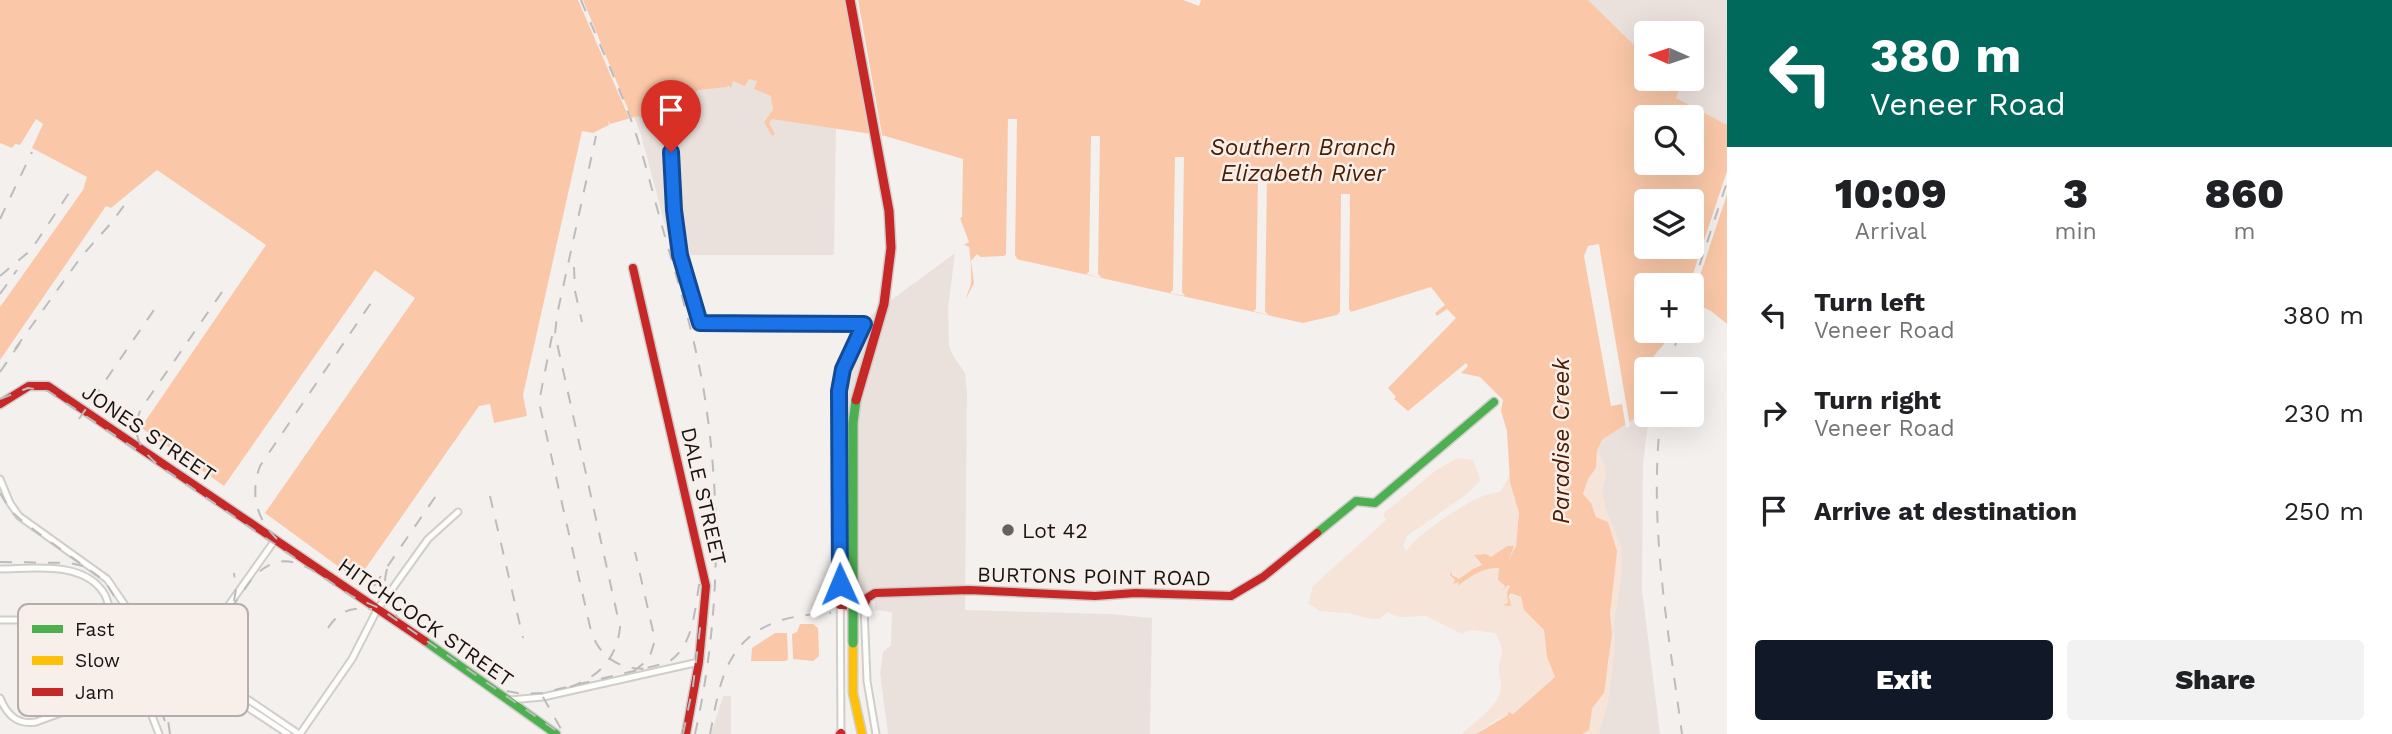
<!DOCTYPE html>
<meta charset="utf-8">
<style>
body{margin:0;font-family:"Work Sans",sans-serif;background:#f2f2f2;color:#202124;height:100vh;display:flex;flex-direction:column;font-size:26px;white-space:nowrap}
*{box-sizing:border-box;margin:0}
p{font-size:23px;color:#757577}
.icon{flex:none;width:38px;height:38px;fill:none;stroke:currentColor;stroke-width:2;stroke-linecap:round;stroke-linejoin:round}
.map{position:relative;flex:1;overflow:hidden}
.details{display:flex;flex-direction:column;background:#fff;width:665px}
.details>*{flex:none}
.banner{background:#00695c;color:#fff;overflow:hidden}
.needle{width:46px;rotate:273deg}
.tools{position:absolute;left:1634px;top:21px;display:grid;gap:14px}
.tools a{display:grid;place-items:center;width:70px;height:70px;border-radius:7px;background:#fff;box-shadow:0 7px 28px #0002;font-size:35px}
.pin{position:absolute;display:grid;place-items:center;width:60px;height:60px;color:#fff;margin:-72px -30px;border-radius:50% 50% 50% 0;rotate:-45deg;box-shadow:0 0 7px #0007}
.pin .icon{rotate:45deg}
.me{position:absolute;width:77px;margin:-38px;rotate:359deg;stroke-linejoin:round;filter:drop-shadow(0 0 5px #0008)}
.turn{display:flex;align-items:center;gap:24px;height:147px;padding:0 28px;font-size:32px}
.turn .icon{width:91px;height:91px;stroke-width:2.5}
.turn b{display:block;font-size:49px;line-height:60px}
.eta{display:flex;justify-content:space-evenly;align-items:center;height:119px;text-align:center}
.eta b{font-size:42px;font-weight:800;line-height:49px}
.primary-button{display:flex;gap:14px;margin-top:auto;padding:14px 28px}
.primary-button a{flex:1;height:80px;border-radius:7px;background:#111827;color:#fff;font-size:28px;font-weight:800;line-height:80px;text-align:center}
.primary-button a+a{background:#f2f2f2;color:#202124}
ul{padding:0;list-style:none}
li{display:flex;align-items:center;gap:21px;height:98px;padding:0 28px}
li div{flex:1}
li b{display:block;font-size:26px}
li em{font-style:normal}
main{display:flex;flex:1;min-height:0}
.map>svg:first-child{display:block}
</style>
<main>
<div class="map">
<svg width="1727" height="734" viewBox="0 0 1727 734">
<rect width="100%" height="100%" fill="#f4f0ee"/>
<g fill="#ebe1dc" fill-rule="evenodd">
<path d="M1489,0H1727V136ZM1647,33H1692V79H1647Z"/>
<path d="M712,65L776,87L836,129L834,255H673L641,135L632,111Z"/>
<path d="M955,253L948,309L949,346L954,357L965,373L967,393L965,610L1110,614L1152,618L1150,734H888L880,673L883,652L891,645L892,612L875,610V601H846L843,596L844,381L848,364L871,315Z"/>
<path d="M1647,369V415H1649L1643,464L1642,590L1660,734H1582L1609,664L1611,598L1596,517L1597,450L1602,440L1640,415L1644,375Z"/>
<path d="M723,696H731V734H711Z"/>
</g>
<g fill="#f7e4d9">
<path d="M1597,450L1604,463L1606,474L1602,494L1607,512L1621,546L1622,570L1614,624L1615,644L1612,672L1608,702L1599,734H1582L1589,730L1593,708L1604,693L1609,664L1612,633L1610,614L1617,551L1596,517L1591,503L1583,494L1588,479L1596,468Z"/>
<path d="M1457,458L1473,460L1481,480L1467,494L1407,536L1403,546L1407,551C1416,534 1467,502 1485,495C1490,493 1495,494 1501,491L1511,472C1510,483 1514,490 1516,499C1521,519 1520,541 1509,559L1513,547L1507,546L1491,557L1478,555L1475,558L1482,565L1473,569L1459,580L1451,573L1455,581H1460L1458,586C1470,576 1484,567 1499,568L1500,576L1505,589L1508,585L1510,586L1507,592L1509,603L1505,604L1510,603L1511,593L1517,594L1523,601L1524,610L1544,630L1547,657L1555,677L1512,714L1496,720L1476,734H1462C1474,722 1500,706 1501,687C1501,682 1499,676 1499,670C1500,651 1507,654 1495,633L1470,630L1462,634L1426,616L1399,617L1388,612L1379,619H1372L1348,613L1320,611L1308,603L1313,586L1386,520L1383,514L1435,471Z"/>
</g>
<g fill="#fac8a8" fill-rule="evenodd">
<path d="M0,0H1183L1199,6L1201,0H1588L1639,50L1635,57L1647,67V79H1663L1679,90L1676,98L1727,125V324L1711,311L1692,302V285H1647V331H1671C1667,344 1659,348 1652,359C1641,376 1642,396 1640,415L1602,440L1597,450L1596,468L1588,479L1583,494L1591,503L1596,517L1608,522L1617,551L1610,614L1612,633L1604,693L1592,708L1589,730L1582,734H1476L1508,715V712L1513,714L1555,677L1547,657L1544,630L1524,610L1521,597L1511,593L1509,596L1511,606L1503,605L1508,603L1507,592L1510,586L1508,585L1503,590L1505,586L1498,580L1499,568C1484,567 1470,576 1458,586L1459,582L1453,584L1455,580L1450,575L1451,571L1452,575L1459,579L1473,569L1482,565L1474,555L1486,554L1491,557L1507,546H1514L1509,559L1516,546L1519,513L1510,482L1507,431L1501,411L1503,400L1480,377L1461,373L1468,366L1466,363L1408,411L1394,399L1396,397L1388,388L1456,318L1447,309L1437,316L1435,313L1445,305L1431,287L1354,311L1303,323L1002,256L981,257L977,254L971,261L974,283L966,299C967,293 971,287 971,282C972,277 970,251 969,247L964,245L969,242L960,218L962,217L963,159L885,136L772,119L769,123L775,134L772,136L764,122L773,110L771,96L754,89L757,81L749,79L745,86L733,81L731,88L728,85L727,87L698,90L680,103L657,114L641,118L638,116L610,124L608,120L609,125L593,133L582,131L523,395L527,416L494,423L490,404L479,406L363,572L354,578L265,513L415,298L375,270L224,486L143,429L144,423L266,245L157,170L111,208L106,206L0,360V307L83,190L87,177L32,148L43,124L36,119L20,145L15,144L12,148L0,143ZM1647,117H1692V163H1647ZM1647,201H1692V247H1647Z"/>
<path d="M800,624H813L818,628L819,656L813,661L793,659L792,634L797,632Z"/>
<path d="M775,633H787L788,659L786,661H751L752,648Z"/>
</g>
<g fill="#f4f0ee">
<path d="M578,0H583L632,119L630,120Z"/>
<path d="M847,0H858L883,140L872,138Z"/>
<path d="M1008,119H1017L1015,255L1018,260L1003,257L1006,254Z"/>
<path d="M1091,136H1100L1098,274L1102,278L1086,274L1089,272Z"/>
<path d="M1175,157H1184L1182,292L1185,296L1170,293L1173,290Z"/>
<path d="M1727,171V194L1698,282H1695L1692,292L1693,281L1691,280Z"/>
<path d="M1258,176H1267L1265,311L1268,315L1253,311L1256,309Z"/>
<path d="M1341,194H1350L1349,309L1351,312L1337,315L1340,312Z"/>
<path d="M1599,244L1630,426L1626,428L1622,404L1611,406L1584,256L1588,246Z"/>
</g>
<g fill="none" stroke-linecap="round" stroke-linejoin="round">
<g stroke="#d1cdcb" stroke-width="9">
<g id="street">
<path d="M671,152L674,210L680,255L700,323L864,324"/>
<path d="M0,479L10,503L19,516L107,579L131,614L151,634L299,734"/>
<path d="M0,569C34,569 85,560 105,595L159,734"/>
<path d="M864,606L867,681L876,734"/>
<path d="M0,620H36"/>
<path d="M189,661L275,540"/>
<path d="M212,684L288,734"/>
<path d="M0,698C7,715 17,725 36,722L118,692L135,694L147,705"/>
<path d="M510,700L543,697L699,662"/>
<path d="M841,733L839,392L843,369L866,320"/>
<path d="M300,734L352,659L377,610L428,539L458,512"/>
</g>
</g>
<g stroke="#d1cdcb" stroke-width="11">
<g id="fast">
<path d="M1317,533L1356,501L1375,503L1494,402"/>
<path d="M425,641L556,734"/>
</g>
</g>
<g stroke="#d1cdcb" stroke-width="11">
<path id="slow" d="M853,643V693L862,734"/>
</g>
<g stroke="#d1cdcb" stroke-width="11">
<g id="jam">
<path d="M633,268L706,586L699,662L686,734"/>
<path d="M0,404L29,386H48L425,641"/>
<path d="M840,605L864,606L867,598L875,593L969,590L1095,596L1135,593L1231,596L1263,577L1317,533"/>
<path d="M840,734L841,733"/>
</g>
</g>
<use href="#street" stroke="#fdfdfc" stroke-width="5"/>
<use href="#fast" stroke="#4caf50" stroke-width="8"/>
<use href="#slow" stroke="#ffc107" stroke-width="8"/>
<use href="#jam" stroke="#c62828" stroke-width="8"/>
<g stroke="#bdbbbb" stroke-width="2" stroke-dasharray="12 12" stroke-linecap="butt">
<path d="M581,0C597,39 615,77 630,117C644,155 653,195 664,233C679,286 695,338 704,392C722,505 720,622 695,734"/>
<path d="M0,219L32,152"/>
<path d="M574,267L575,291L582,322"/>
<path d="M0,276L31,250L75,184"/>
<path d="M1692,288L1727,182"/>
<path d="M222,292L141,409C130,431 139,449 157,464L298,560"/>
<path d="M0,294L17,270"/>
<path d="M552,336L539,402L591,631C600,659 623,672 652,668"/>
<path d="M15,349L81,257L112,222L131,196"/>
<path d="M1669,369L1679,331"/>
<path d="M0,372L20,343"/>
<path d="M0,399L28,388L48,391L143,454"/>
<path d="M1661,415C1648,522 1668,628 1682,734"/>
<path d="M79,419L156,307"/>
<path d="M0,493L10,510L23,522L105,581L121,608L138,627L182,646L204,661"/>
<path d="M490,496L523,638"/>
<path d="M277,539C256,519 250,493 260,466L375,297"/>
<path d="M0,562L70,563L83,566"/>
<path d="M387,569C382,587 386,603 398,618"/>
<path d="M374,586L442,487"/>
<path d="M234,601L236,589L234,573"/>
<path d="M328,628C340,610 351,607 372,609"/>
<path d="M634,671L649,659L655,640L635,552"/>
<path d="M570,687C599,677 617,658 620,627L555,334L557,315L596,136"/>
<path d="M152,689L165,721"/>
<path d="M507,691L522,694L542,693L667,663C695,646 694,609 700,580"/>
<path d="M543,697L561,729"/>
<path d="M170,734L167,713L172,693L251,580C285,541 313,572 347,593C358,601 371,603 382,610L561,734"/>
<path d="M683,734L693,686L701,620"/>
<path d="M710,734C714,715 717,693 724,675C742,625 784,615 831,613"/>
</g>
<g stroke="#d1cdcb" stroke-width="12" stroke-linecap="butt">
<path id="fast-bridge" d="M853,643V423L856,400"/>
</g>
<g stroke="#d1cdcb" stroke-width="12" stroke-linecap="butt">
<path id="jam-bridge" d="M850,0L889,211L891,248L884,304L856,400"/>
</g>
<use href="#fast-bridge" stroke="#4caf50" stroke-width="9"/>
<use href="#jam-bridge" stroke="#c62828" stroke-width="9"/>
</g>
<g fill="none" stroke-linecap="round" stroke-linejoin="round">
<g stroke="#114b97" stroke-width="18">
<path id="route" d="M671,152L674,210L680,255L700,323L864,324L843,369L839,391L840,584"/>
</g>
<use href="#route" stroke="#1a73e8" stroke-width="12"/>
</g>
<circle fill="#646160" stroke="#f8efea" stroke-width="2.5" cx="1008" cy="530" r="7"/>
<g text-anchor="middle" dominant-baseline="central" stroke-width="5" stroke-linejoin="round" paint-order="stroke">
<g font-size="21" fill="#171413" stroke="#f8efea">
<text transform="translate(149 433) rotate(34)">JONES STREET</text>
<text transform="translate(704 496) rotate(77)">DALE STREET</text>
<text transform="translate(1094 576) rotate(1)">BURTONS POINT ROAD</text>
<text transform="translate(426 622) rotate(35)">HITCHCOCK STREET</text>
</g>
<g font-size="21" fill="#171413" stroke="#f8efea" text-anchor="start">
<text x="1022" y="530">Lot 42</text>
</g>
<g font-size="23" font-style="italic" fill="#491e00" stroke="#f8efea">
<text x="1303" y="147">Southern Branch<tspan x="1303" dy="26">Elizabeth River</tspan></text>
<text transform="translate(1561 441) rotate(-90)">Paradise Creek</text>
</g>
</g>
<rect x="18" y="604" width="230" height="112" rx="10" fill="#f8efea" stroke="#b4adaa" stroke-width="2"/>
<rect x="32" y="625" width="31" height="8" fill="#4caf50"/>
<rect x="32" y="656" width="31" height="9" fill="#ffc107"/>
<rect x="32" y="688" width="31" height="8" fill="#c62828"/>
<g font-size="19" fill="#171413">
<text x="75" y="636">Fast</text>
<text x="75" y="667">Slow</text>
<text x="75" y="699">Jam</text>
</g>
</svg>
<div class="tools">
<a><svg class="needle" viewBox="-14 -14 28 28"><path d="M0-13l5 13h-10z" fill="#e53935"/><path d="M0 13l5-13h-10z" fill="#757577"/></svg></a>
<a><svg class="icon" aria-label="search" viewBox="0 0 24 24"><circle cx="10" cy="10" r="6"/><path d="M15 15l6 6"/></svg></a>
<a><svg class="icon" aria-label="layers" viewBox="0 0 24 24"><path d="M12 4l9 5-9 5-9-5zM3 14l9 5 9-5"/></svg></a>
<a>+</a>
<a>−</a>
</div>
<div class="pin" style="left:671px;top:152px;background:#d93025"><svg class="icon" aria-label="arrive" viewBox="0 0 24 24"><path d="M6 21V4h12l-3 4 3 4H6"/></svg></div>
<svg class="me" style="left:840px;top:584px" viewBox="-20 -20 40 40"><path d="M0-17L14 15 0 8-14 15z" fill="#1a73e8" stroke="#fff" stroke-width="4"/></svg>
</div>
<section class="details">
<div class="banner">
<div class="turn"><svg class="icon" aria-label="left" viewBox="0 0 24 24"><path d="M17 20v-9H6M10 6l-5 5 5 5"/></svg><div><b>380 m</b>Veneer Road</div></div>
</div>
<div class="eta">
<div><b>10:09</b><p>Arrival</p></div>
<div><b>3</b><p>min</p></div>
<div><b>860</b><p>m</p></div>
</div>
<ul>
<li><svg class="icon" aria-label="left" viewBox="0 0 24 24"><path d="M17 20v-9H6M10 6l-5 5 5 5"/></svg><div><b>Turn left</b><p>Veneer Road</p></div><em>380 m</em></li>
<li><svg class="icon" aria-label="right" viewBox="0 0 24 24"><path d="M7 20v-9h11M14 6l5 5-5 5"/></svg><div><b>Turn right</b><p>Veneer Road</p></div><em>230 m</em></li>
<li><svg class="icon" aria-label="arrive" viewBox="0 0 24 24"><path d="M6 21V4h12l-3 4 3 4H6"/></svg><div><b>Arrive at destination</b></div><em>250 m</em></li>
</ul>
<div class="primary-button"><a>Exit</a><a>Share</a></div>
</section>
</main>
